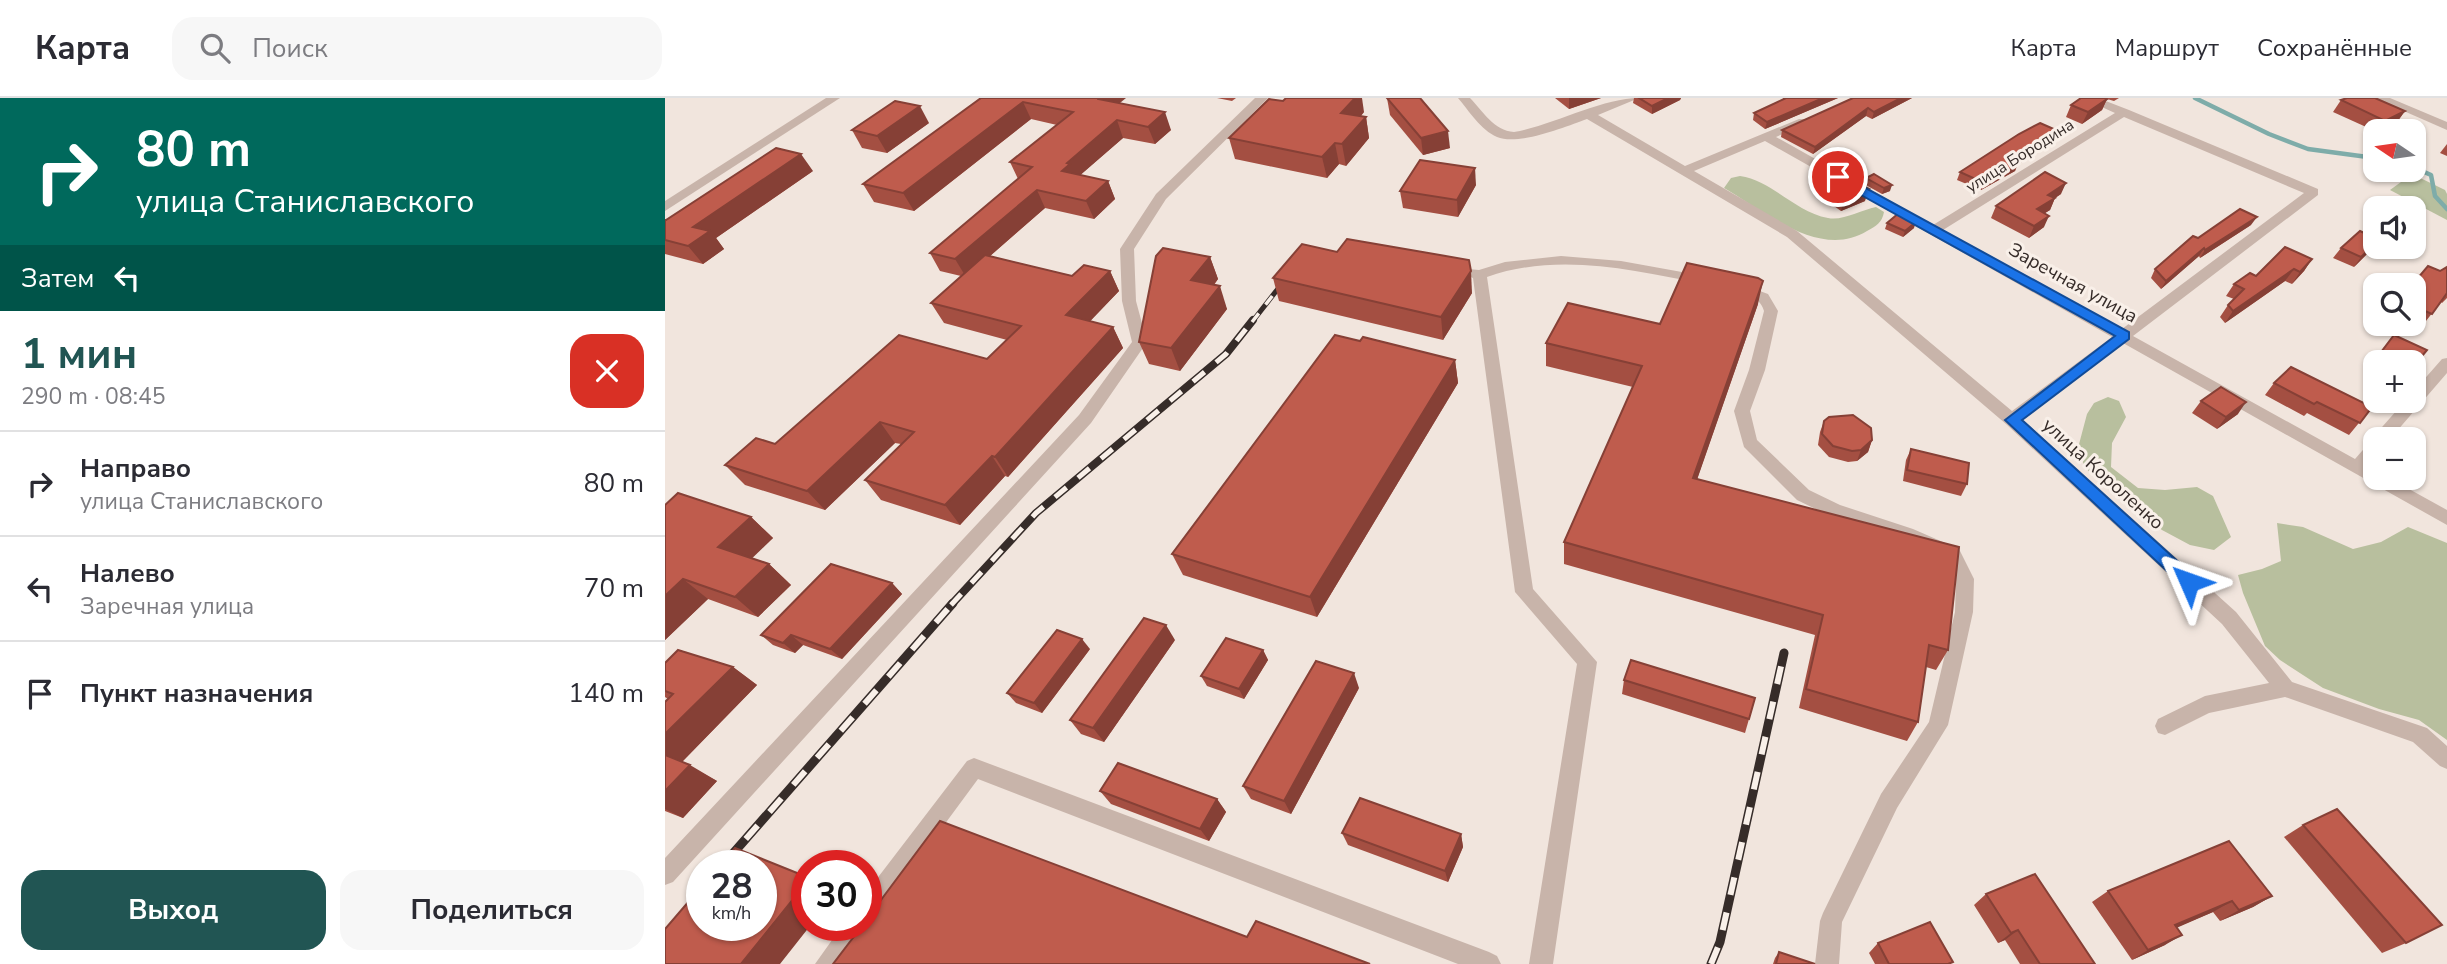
<!DOCTYPE html>
<html lang="ru">
<meta charset="utf-8">
<style>
body{margin:0;font-family:"Nunito Sans",sans-serif;background:#f7f7f7;color:#2b2b33;height:100vh;display:flex;flex-direction:column;font-size:26px;white-space:nowrap}
*{box-sizing:border-box;margin:0}
p{font-size:23px;color:#7c7c81}
.icon{flex:none;width:38px;height:38px;fill:none;stroke:currentColor;stroke-width:2;stroke-linecap:round;stroke-linejoin:round}
.map{position:relative;flex:1;overflow:hidden}
.panel{display:flex;flex-direction:column;background:#fff;width:665px}
.panel>*{flex:none}
.banner{background:#00695c;color:#fff;overflow:hidden}
.needle{width:46px;rotate:283deg}
.controls{position:absolute;left:1698px;top:21px;display:grid;gap:14px}
.controls a{display:grid;place-items:center;width:63px;height:63px;border-radius:14px;background:#fff;box-shadow:0 2px 5px #0004;font-size:35px}
.speed{position:absolute;left:21px;top:752px;display:flex;gap:14px;font-size:35px;font-weight:700;text-align:center}
.speed>*{display:grid;place-content:center;width:91px;height:91px;border-radius:50%;background:#fff;box-shadow:0 2px 5px #0004;line-height:1}
.speed small{font-size:18px;font-weight:400}
.speed .limit{border:10px solid #d22;background:#fff;color:#111}
.pin{position:absolute;display:grid;place-items:center;width:60px;height:60px;color:#fff;margin:-30px;border:4px solid #fff;border-radius:50%;box-shadow:0 2px 7px #0007}
.me{position:absolute;width:77px;margin:-38px;rotate:313deg;stroke-linejoin:round;filter:drop-shadow(0 0 5px #0008)}
.turn{display:flex;align-items:center;gap:24px;height:147px;padding:0 21px;font-size:32px}
.turn .icon{width:91px;height:91px;stroke-width:2.5}
.turn b{display:block;font-size:49px;line-height:60px}
.then{display:flex;align-items:center;height:66px;padding:0 21px;background:#0003;gap:14px;font-size:26px}
.round{display:grid;place-items:center;flex:none;width:74px;height:74px;border-radius:21px;background:#f7f7f7}
.headline{display:flex;align-items:center;justify-content:space-between;height:119px;padding:0 21px}
h1{font-size:42px;font-weight:700;line-height:52px;color:#215553}
.button{display:flex;gap:14px;margin-top:auto;padding:14px 21px}
.button a{flex:1;height:80px;border-radius:21px;background:#215553;color:#fff;font-size:28px;font-weight:700;line-height:80px;text-align:center}
.button a+a{background:#f7f7f7;color:#2b2b33}
ul{padding:0;list-style:none}
li{display:flex;align-items:center;gap:21px;height:105px;padding:0 21px;border-top:2px solid #e1e1e2}
li div{flex:1}
li b{display:block;font-size:26px}
li em{font-style:normal}
header{display:flex;align-items:center;gap:42px;box-sizing:border-box;height:98px;padding:0 35px;background:#fff;border-bottom:2px solid #e1e1e2}
header strong{font-size:33px}
nav{display:flex;gap:38px;margin-inline-start:auto;font-size:24px}
.search{width:490px;height:63px;background:#f7f7f7;display:flex;align-items:center;gap:18px;box-sizing:border-box;padding:0 24px;border-radius:21px;color:#7c7c81;font-size:26px}
main{display:flex;flex:1;min-height:0}
.map>svg:first-child{display:block}
</style>
<header>
<strong>Карта</strong>
<div class="search"><svg class="icon" aria-label="search" viewBox="0 0 24 24"><circle cx="10" cy="10" r="6"/><path d="M15 15l6 6"/></svg>Поиск</div>
<nav><a>Карта</a><a>Маршрут</a><a>Сохранённые</a></nav>
</header>
<main>
<section class="panel">
<div class="banner">
<div class="turn"><svg class="icon" aria-label="right" viewBox="0 0 24 24"><path d="M7 20v-9h11M14 6l5 5-5 5"/></svg><div><b>80 m</b>улица Станиславского</div></div>
<div class="then">Затем<svg class="icon" aria-label="left" viewBox="0 0 24 24"><path d="M17 20v-9H6M10 6l-5 5 5 5"/></svg></div>
</div>
<div class="headline"><div><h1>1 мин</h1><p>290 m · 08:45</p></div><a class="round" style="background:#d93025;color:#fff"><svg class="icon" aria-label="close" viewBox="0 0 24 24"><path d="M6 6l12 12M18 6L6 18"/></svg></a></div>
<ul>
<li><svg class="icon" aria-label="right" viewBox="0 0 24 24"><path d="M7 20v-9h11M14 6l5 5-5 5"/></svg><div><b>Направо</b><p>улица Станиславского</p></div><em>80 m</em></li>
<li><svg class="icon" aria-label="left" viewBox="0 0 24 24"><path d="M17 20v-9H6M10 6l-5 5 5 5"/></svg><div><b>Налево</b><p>Заречная улица</p></div><em>70 m</em></li>
<li><svg class="icon" aria-label="arrive" viewBox="0 0 24 24"><path d="M6 21V4h12l-3 4 3 4H6"/></svg><div><b>Пункт назначения</b></div><em>140 m</em></li>
</ul>
<div class="button"><a>Выход</a><a>Поделиться</a></div>
</section>
<div class="map">
<svg width="1782" height="866" viewBox="0 0 1782 866">
<rect width="100%" height="100%" fill="#f1e5dd"/>
<g fill="#b8bf9e">
<path d="M1747,76L1780,92L1782,96V122L1725,92Z"/>
<path d="M1075,78C1108,83 1130,114 1163,120C1178,123 1196,112 1211,109L1219,114C1217,125 1211,128 1202,133C1155,162 1099,113 1059,90L1066,80Z"/>
<path d="M1443,299L1454,303L1461,319L1447,345L1446,369L1473,390L1500,392L1532,389L1548,398L1566,439L1549,452L1525,447L1497,432L1420,370L1413,350L1422,316L1429,305Z"/>
<path d="M1612,425L1638,429L1688,451L1716,444L1743,429L1782,445V642L1754,622L1714,611L1658,590L1615,562L1600,548L1578,495L1573,477L1597,471L1616,463Z"/>
</g>
<g fill="none" stroke-linecap="round" stroke-linejoin="round">
<g stroke="#7eaca9" stroke-width="4.5">
<path d="M1530,0L1604,36L1643,51L1710,60"/>
<path d="M1748,69L1766,77L1770,98L1782,111"/>
</g>
<g fill="#c8b4aa" fill-rule="evenodd">
<path d="M161,0H175L0,113V103Z"/>
<path d="M590,0H603L501,101L469,151L471,203L482,244L426,325L8,784L0,787V760L414,317L467,244L457,203L455,151L491,96Z"/>
<path d="M793,0H805C818,13 829,33 849,34C889,27 937,0 974,0L933,17L1020,68L1134,21H1142V25L1111,39L1268,127L1450,15L1417,0H1433L1464,12L1653,91V97L1468,238L1690,361L1704,345L1709,343L1710,337L1740,303H1748V294L1777,261L1782,260V275L1725,341H1710V360L1703,368L1710,372V380H1724L1782,412V427L1458,245L1358,322L1571,514L1627,584L1762,630L1782,648V671L1775,668L1748,644L1620,599L1544,615L1500,637L1493,635L1490,628L1493,621L1540,598L1604,585L1557,526L1341,326L1122,139L922,21C900,29 853,48 832,39C816,32 804,13 793,0ZM1459,19L1639,95L1457,231L1278,132ZM1100,43L1447,239L1347,313L1132,133L1029,73Z"/>
<path d="M1709,0H1725L1782,24V32Z"/>
<path d="M896,158L956,163L1039,178L1046,182L1039,186C968,172 893,154 822,179L868,491L932,564L888,866H864L912,566L850,494L808,180L796,175L803,171L814,172L840,164Z"/>
<path d="M1073,185L1103,196L1113,213L1100,272L1085,313L1092,342L1144,392L1175,407L1248,431L1294,451L1309,481L1308,514L1283,627L1232,710L1177,824L1174,866H1150L1155,823L1158,815L1216,696L1264,624L1290,514L1291,481L1281,461L1236,441L1163,417L1132,402L1079,349L1069,313L1084,272L1099,213C1094,195 1077,199 1066,189Z"/>
<path d="M309,660L824,854L832,858L836,866H793L313,681L209,822L201,825L203,828L177,866H150L177,828H201V795L302,663Z"/>
</g>
<g stroke="#362c29" stroke-width="5">
<path id="rail-far2" d="M587,224L619,183"/>
</g>
<g stroke="#362c29" stroke-width="8">
<path id="rail-far1" d="M286,507L371,415L561,256L588,222"/>
</g>
<g stroke="#362c29" stroke-width="9">
<g id="rail">
<path d="M57,768L288,505"/>
<path d="M1046,866L1055,844L1119,555"/>
</g>
</g>
<use href="#rail-far2" stroke="#f9f0e9" stroke-width="3.5" stroke-dasharray="11" stroke-linecap="butt"/>
<use href="#rail-far1" stroke="#f9f0e9" stroke-width="5" stroke-dasharray="15" stroke-linecap="butt"/>
<use href="#rail" stroke="#f9f0e9" stroke-width="6" stroke-dasharray="18" stroke-linecap="butt"/>
</g>
<g fill="#a44f42">
<path d="M316,0L455,5L506,32L490,46L458,40L415,77L443,83L450,101L429,121L380,110L325,158L407,178L445,173L454,193L425,223L448,229L458,250L343,379L340,378L295,427L216,402L200,382L236,346L230,345L160,412L80,387L60,367L322,261L342,242L279,225L266,205L296,178L275,173L265,155L353,81L345,64L392,27L366,21L249,113L209,104L198,86Z"/>
<path d="M552,0H571L567,3Z"/>
<path d="M722,0L785,50L758,57L725,17Z"/>
<path d="M890,0H936L904,11Z"/>
<path d="M969,0H1016L1015,2L987,16L968,5Z"/>
<path d="M1118,0H1173L1100,31L1088,22L1089,15L1118,2Z"/>
<path d="M1188,0H1247L1207,21L1201,18L1148,56L1116,39L1117,32Z"/>
<path d="M1416,0H1454L1449,3L1442,1L1437,12L1417,26L1401,19L1406,7Z"/>
<path d="M1676,2L1740,13L1732,24L1714,33H1710L1668,14Z"/>
<path d="M699,14L696,18L701,19L704,40L681,68L674,66L662,80L570,61L564,40Z"/>
<path d="M264,25L222,55L197,50L187,32Z"/>
<path d="M1388,40L1352,68L1350,73L1316,92L1292,82L1295,74Z"/>
<path d="M1782,46V58L1775,55Z"/>
<path d="M148,73L51,140L59,151L38,166L0,156V122Z"/>
<path d="M1201,80L1225,93L1217,96L1199,86Z"/>
<path d="M811,87L793,119L738,110L735,93Z"/>
<path d="M1162,90L1200,103L1176,113L1159,101Z"/>
<path d="M1396,96L1390,100L1385,112L1380,115L1379,129L1364,140L1326,120L1331,108Z"/>
<path d="M1222,125L1249,130L1238,139L1220,131Z"/>
<path d="M1586,127L1535,160L1534,158L1496,191L1486,180L1490,171L1533,140Z"/>
<path d="M1676,150L1706,152L1689,169L1668,160Z"/>
<path d="M672,154L807,195L778,242L614,203L608,180Z"/>
<path d="M545,159L553,181L549,187L562,211L515,273L484,266L474,244Z"/>
<path d="M1647,161L1639,173L1627,186L1620,183L1560,225L1555,219L1563,207L1569,201L1561,198L1569,186Z"/>
<path d="M1782,169V200L1777,205L1776,204L1757,228L1748,224V187Z"/>
<path d="M1093,206L1032,381L1283,552L1271,572L1261,569L1253,624L1242,643L1134,610L1150,537L899,466V444L968,289L881,268V245L995,226Z"/>
<path d="M1729,237L1748,264L1711,263L1709,262Z"/>
<path d="M695,243L790,262L793,285L652,519L518,477L507,456Z"/>
<path d="M1710,265V281L1700,276Z"/>
<path d="M1609,285L1707,309L1684,337L1642,315L1639,318L1600,297Z"/>
<path d="M1536,303L1573,316L1552,331L1527,315Z"/>
<path d="M1159,323L1207,342L1203,354L1192,363L1183,364L1164,359L1153,347L1155,334Z"/>
<path d="M1246,351L1302,386L1296,398L1238,383L1241,362Z"/>
<path d="M0,407L86,419L108,440L86,460L104,466L126,487L93,519L43,501L0,542Z"/>
<path d="M227,485L237,496L177,561L138,547L130,555L108,547L96,537Z"/>
<path d="M510,542L439,644L416,636L405,622Z"/>
<path d="M425,551L377,615L351,605L342,595Z"/>
<path d="M598,552L603,562L579,601L542,588L536,578Z"/>
<path d="M0,565L68,569L92,587L17,664L52,683L18,720L0,713V604L3,601L0,599Z"/>
<path d="M959,582L1084,621L1080,635L957,596Z"/>
<path d="M694,590L626,716L586,701L578,688Z"/>
<path d="M435,693L552,701L561,714L544,743L446,706Z"/>
<path d="M1638,727L1741,845L1717,855L1619,739Z"/>
<path d="M677,735L796,736L798,749L783,784L683,747Z"/>
<path d="M1443,793L1607,798L1588,809L1555,823L1548,814L1512,829L1500,847L1467,862L1427,804Z"/>
<path d="M1321,796L1430,866H1355L1340,842L1333,845L1309,807Z"/>
<path d="M1213,845L1285,866H1210L1204,855Z"/>
<path d="M1114,854L1150,866H1108L1110,860Z"/>
</g>
<g fill="#864036">
<path d="M433,0H461L439,18Z"/>
<path d="M690,0H697L699,14L680,36L676,15Z"/>
<path d="M904,0H936L904,11Z"/>
<path d="M1003,0H1016L1015,2L987,16V8Z"/>
<path d="M1158,0H1173L1100,31L1102,24Z"/>
<path d="M1236,0H1247L1207,21L1209,14Z"/>
<path d="M1442,1L1437,12L1417,26L1423,14Z"/>
<path d="M358,4L366,21L249,113L238,95Z"/>
<path d="M255,8L264,25L222,55L212,38Z"/>
<path d="M1203,10L1201,18L1148,56L1150,49Z"/>
<path d="M1740,13L1732,24L1712,33L1720,23Z"/>
<path d="M500,14L506,32L490,46L483,29Z"/>
<path d="M701,19L704,40L681,68L677,46Z"/>
<path d="M452,22L458,40L412,80L397,73L402,65Z"/>
<path d="M1391,32L1388,40L1352,68L1350,73L1316,92L1319,85L1350,64Z"/>
<path d="M783,33L785,50L758,57L756,40Z"/>
<path d="M670,45L674,66L662,80L657,59Z"/>
<path d="M136,56L148,73L51,140L59,151L38,166L23,148L28,129Z"/>
<path d="M810,70L811,87L793,119L792,102Z"/>
<path d="M443,83L450,101L429,121L421,103Z"/>
<path d="M1401,85L1396,96L1384,104L1390,100L1385,112L1367,123L1372,111L1383,97Z"/>
<path d="M1227,87L1225,93L1217,96L1219,90Z"/>
<path d="M1204,91L1200,103L1176,113L1179,101Z"/>
<path d="M372,92L380,110L301,179L290,161Z"/>
<path d="M1384,118L1379,129L1364,140L1369,128Z"/>
<path d="M1592,119L1586,127L1535,160L1540,152Z"/>
<path d="M1251,124L1249,130L1238,139L1240,133Z"/>
<path d="M1710,146L1706,152L1689,169L1696,159Z"/>
<path d="M1539,150L1534,158L1496,191L1501,183Z"/>
<path d="M545,159L553,181L534,205L526,182Z"/>
<path d="M1647,161L1639,173L1627,186L1635,174Z"/>
<path d="M1629,171L1620,183L1560,225L1568,213Z"/>
<path d="M445,173L454,193L411,238L401,217Z"/>
<path d="M806,173L807,195L778,242L776,219Z"/>
<path d="M1098,183L1093,206L1025,402L1028,380Z"/>
<path d="M555,188L562,211L515,273L506,250Z"/>
<path d="M448,229L458,250L343,379L330,359Z"/>
<path d="M790,262L793,285L652,519L645,499Z"/>
<path d="M1581,304L1573,316L1552,331L1561,319Z"/>
<path d="M215,324L230,345L160,412L142,393Z"/>
<path d="M1207,342L1203,354L1192,363L1196,352Z"/>
<path d="M327,358L340,378L295,427L280,407Z"/>
<path d="M86,419L108,440L77,470L53,449Z"/>
<path d="M104,466L126,487L93,519L70,499Z"/>
<path d="M18,481L43,501L0,542V498Z"/>
<path d="M227,485L237,496L177,561L165,551Z"/>
<path d="M501,527L510,542L439,644L428,630Z"/>
<path d="M126,537L138,547L130,555L118,545Z"/>
<path d="M417,541L425,551L377,615L369,605Z"/>
<path d="M598,552L603,562L579,601L574,591Z"/>
<path d="M68,569L92,587L13,668L0,659V636Z"/>
<path d="M689,575L694,590L626,716L619,703Z"/>
<path d="M25,667L52,683L18,720L0,711V693Z"/>
<path d="M552,701L561,714L544,743L535,731Z"/>
<path d="M796,736L798,749L783,784L780,773Z"/>
<path d="M142,784V828H145L115,866H76Z"/>
<path d="M1607,798L1588,809L1555,823L1574,812Z"/>
<path d="M1567,803L1548,814L1493,838L1510,827Z"/>
<path d="M1353,832L1340,842L1333,845L1346,835Z"/>
<path d="M1517,837L1500,847L1467,862L1483,852Z"/>
</g>
<g fill="#bf5c4d" stroke="#864036" stroke-width="2">
<path d="M316,0H433V1L500,14L483,29L452,22L402,65L405,66L397,73L443,83L421,103L372,92L290,161L265,155L367,69L345,64L408,14L358,4L238,95L198,86Z"/>
<path d="M621,0H690L676,15L701,19L677,46L670,45L657,59L564,40L604,1L618,3Z"/>
<path d="M722,0H755L783,33L756,40Z"/>
<path d="M974,0H1003L987,8Z"/>
<path d="M1121,0H1158L1102,24L1089,15Z"/>
<path d="M1188,0H1236L1209,14L1203,10L1150,49L1117,32Z"/>
<path d="M1416,0H1441L1442,1L1423,14L1406,7Z"/>
<path d="M1682,0H1710L1740,13L1720,23L1676,2Z"/>
<path d="M230,3L255,8L212,38L187,32Z"/>
<path d="M1375,25L1391,32L1350,64L1353,66L1319,85L1295,74L1354,36Z"/>
<path d="M111,50L136,56L28,129L45,133L23,148L0,142V122H1Z"/>
<path d="M755,62L810,70L792,102L735,93Z"/>
<path d="M1380,74L1401,85L1383,97L1390,100L1372,111L1384,118L1369,128L1331,108Z"/>
<path d="M1209,76L1227,87L1219,90L1201,80Z"/>
<path d="M1185,81L1204,91L1179,101L1162,90Z"/>
<path d="M1575,111L1592,119L1540,152L1539,150L1501,183L1490,171L1528,138L1533,140Z"/>
<path d="M1234,115L1251,124L1240,133L1222,125Z"/>
<path d="M1695,133L1710,140V146L1696,159L1676,150Z"/>
<path d="M682,141L804,162L806,173L776,219L608,180L637,146L672,154Z"/>
<path d="M1620,149L1647,161L1635,174L1629,171L1568,213L1563,207L1579,191L1569,186L1585,175L1591,178Z"/>
<path d="M498,150L545,159L526,182L555,188L506,250L474,244L491,158Z"/>
<path d="M320,157L407,178L419,167L445,173L401,217L448,229L330,359L327,358L280,407L200,382L249,334L215,324L142,393L60,367L91,340L110,346L234,237L322,261L356,228L266,205Z"/>
<path d="M1022,165L1093,180L1098,183L1028,380L1294,449L1283,552L1264,547L1253,624L1141,591L1158,517L899,444L977,268L881,245L903,205L995,226Z"/>
<path d="M1763,168L1775,173L1782,169V195L1767,216L1748,208V187H1747Z"/>
<path d="M670,237L695,243L698,239L790,262L645,499L507,456Z"/>
<path d="M1729,237L1762,252L1748,269V264H1710L1721,255L1717,253Z"/>
<path d="M1626,269L1707,309L1695,325L1652,304L1649,306L1609,285Z"/>
<path d="M1556,289L1581,304L1561,319L1536,303Z"/>
<path d="M1188,317L1206,330L1207,342L1196,352L1187,353L1168,348L1157,336L1159,323L1164,319Z"/>
<path d="M1246,351L1304,365L1302,386L1242,372Z"/>
<path d="M13,395L86,419L53,449L104,466L70,499L18,481L0,498V407Z"/>
<path d="M166,466L227,485L165,551L126,537L118,545L96,537Z"/>
<path d="M479,520L501,527L428,630L405,622Z"/>
<path d="M392,532L417,541L369,605L342,595Z"/>
<path d="M561,540L598,552L574,591L536,578Z"/>
<path d="M13,552L68,569L0,636V604L8,596L0,593V565Z"/>
<path d="M966,562L1090,600L1084,621L959,582Z"/>
<path d="M651,563L689,575L619,703L578,688Z"/>
<path d="M0,657L25,667L0,693Z"/>
<path d="M453,665L552,701L535,731L435,693Z"/>
<path d="M695,700L796,736L780,773L677,735Z"/>
<path d="M1672,711L1777,827L1741,845L1638,727Z"/>
<path d="M275,723L582,839L591,823L705,866H168L197,828H201V822Z"/>
<path d="M1564,743L1607,798L1574,812L1567,803L1510,827L1517,837L1483,852L1443,793Z"/>
<path d="M70,750L142,779V784L76,866H0V831L37,788V828H96V768H54Z"/>
<path d="M1370,776L1430,866H1375L1353,832L1346,835L1321,796Z"/>
<path d="M1265,824L1288,864L1283,866H1224L1213,845Z"/>
<path d="M1114,854L1150,866H1111Z"/>
</g>
<path fill="#1a73e8" stroke="#114b97" stroke-width="2" d="M1169,77H1177L1464,234V241L1357,322L1530,479L1533,484L1530,489H1519L1340,322L1450,238L1169,82Z"/>
<g text-anchor="middle" dominant-baseline="central" stroke-width="6" stroke-linejoin="round" paint-order="stroke">
<g font-size="16" fill="#362c29" stroke="#f9f0e9">
<text transform="translate(1355 58) rotate(-32)">улица Бородина</text>
</g>
<g font-size="19" fill="#362c29" stroke="#f9f0e9">
<text transform="translate(1408 185) rotate(29)">Заречная улица</text>
<text transform="translate(1438 376) rotate(42)">улица Короленко</text>
</g>
</g>
</svg>
<div class="controls">
<a><svg class="needle" viewBox="-14 -14 28 28"><path d="M0-13l5 13h-10z" fill="#e53935"/><path d="M0 13l5-13h-10z" fill="#7c7c81"/></svg></a>
<a><svg class="icon" aria-label="sound" viewBox="0 0 24 24"><path d="M4 9h4l5-4v14l-5-4H4zM17 9q2 3 0 6"/></svg></a>
<a><svg class="icon" aria-label="search" viewBox="0 0 24 24"><circle cx="10" cy="10" r="6"/><path d="M15 15l6 6"/></svg></a>
<a>+</a>
<a>−</a>
</div>
<div class="speed"><div>28<small>km/h</small></div><div class="limit">30</div></div>
<div class="pin" style="left:1173px;top:79px;background:#d93025"><svg class="icon" aria-label="arrive" viewBox="0 0 24 24"><path d="M6 21V4h12l-3 4 3 4H6"/></svg></div>
<svg class="me" style="left:1524px;top:484px" viewBox="-20 -20 40 40"><path d="M0-17L14 15 0 8-14 15z" fill="#1a73e8" stroke="#fff" stroke-width="4"/></svg>
</div>
</main>
